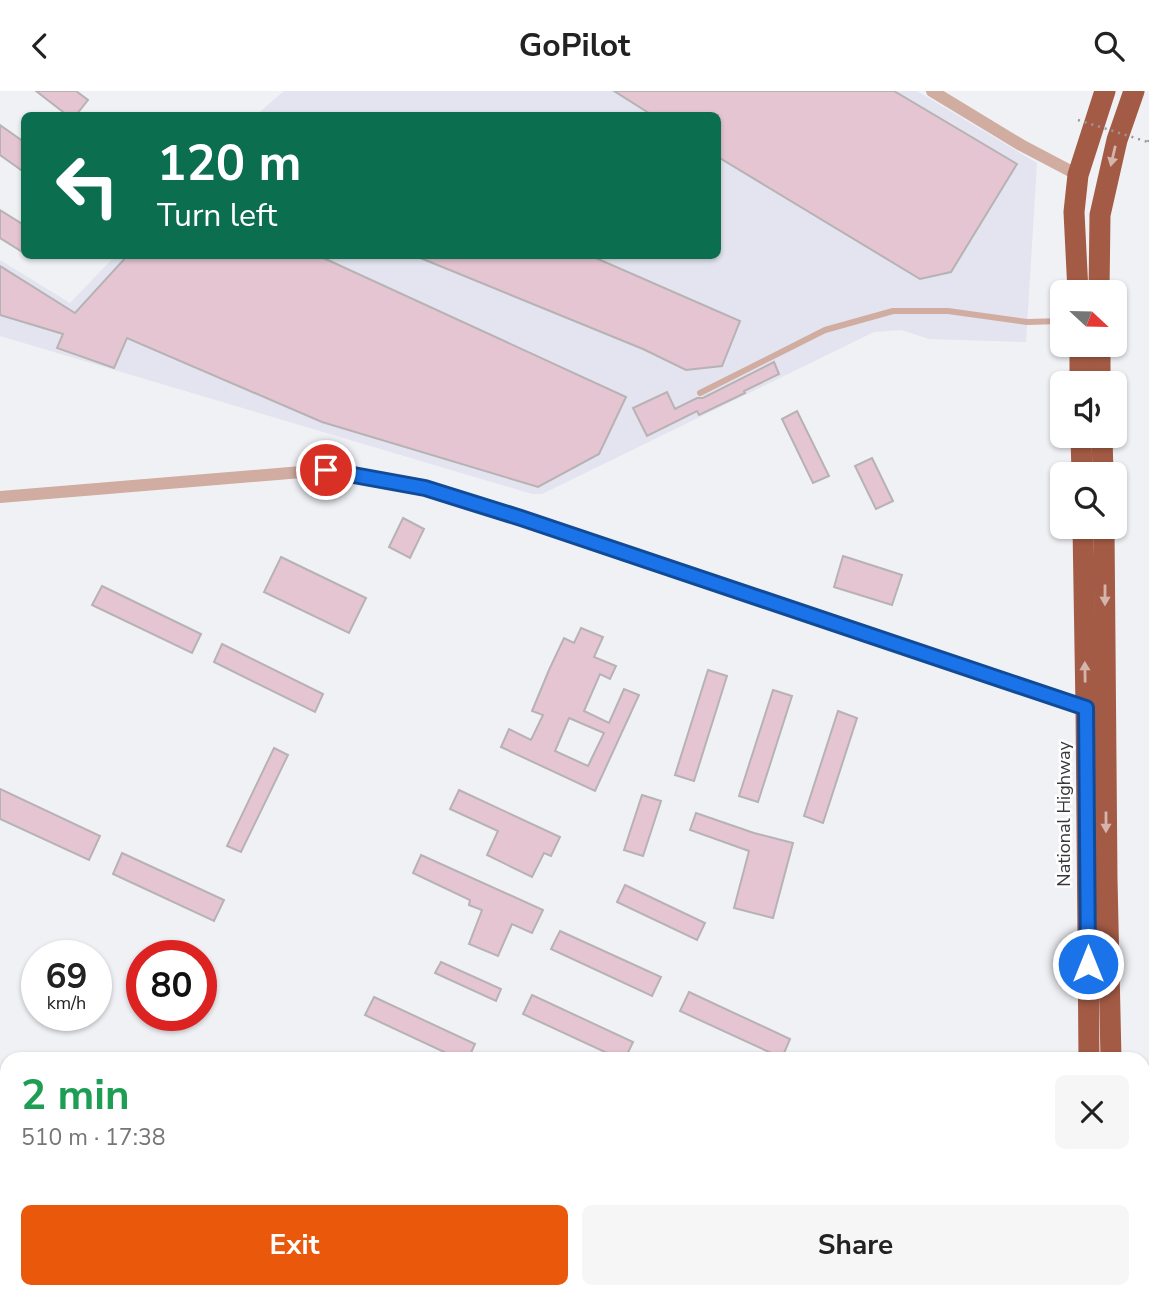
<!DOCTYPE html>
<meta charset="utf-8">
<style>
body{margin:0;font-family:"Nunito Sans",sans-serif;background:#f6f6f6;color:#222;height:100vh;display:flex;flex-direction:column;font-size:26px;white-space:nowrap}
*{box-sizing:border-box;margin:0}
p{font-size:23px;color:#767676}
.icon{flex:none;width:38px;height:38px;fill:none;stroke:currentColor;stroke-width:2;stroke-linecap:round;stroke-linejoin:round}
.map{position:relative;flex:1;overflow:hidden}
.drawer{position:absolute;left:0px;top:961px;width:1150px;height:247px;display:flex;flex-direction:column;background:#fff;border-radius:21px 21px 0 0;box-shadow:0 2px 5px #0004}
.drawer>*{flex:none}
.top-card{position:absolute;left:21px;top:21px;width:700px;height:147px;border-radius:10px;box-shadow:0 2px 5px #0004;background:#0b6e4f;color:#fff;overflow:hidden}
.needle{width:46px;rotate:112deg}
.controls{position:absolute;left:1050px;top:189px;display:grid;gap:14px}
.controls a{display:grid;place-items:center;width:77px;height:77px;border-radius:10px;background:#fff;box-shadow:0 2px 5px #0004;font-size:35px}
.speed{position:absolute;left:21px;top:849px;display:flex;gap:14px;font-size:35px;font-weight:700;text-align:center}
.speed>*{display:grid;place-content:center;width:91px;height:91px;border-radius:50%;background:#fff;box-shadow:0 2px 5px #0004;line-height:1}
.speed small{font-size:18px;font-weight:400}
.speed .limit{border:10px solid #d22;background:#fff;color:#111}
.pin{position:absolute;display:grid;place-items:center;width:60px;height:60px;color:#fff;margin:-30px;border:4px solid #fff;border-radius:50%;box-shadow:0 2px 7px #0007}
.me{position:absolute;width:77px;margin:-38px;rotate:0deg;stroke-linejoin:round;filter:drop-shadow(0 0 5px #0008)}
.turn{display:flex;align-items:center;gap:24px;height:147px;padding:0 21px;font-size:32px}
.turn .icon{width:91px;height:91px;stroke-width:2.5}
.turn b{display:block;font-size:49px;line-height:60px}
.round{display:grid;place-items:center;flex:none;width:74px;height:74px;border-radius:10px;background:#f6f6f6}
.overview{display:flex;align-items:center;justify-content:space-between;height:119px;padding:0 21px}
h1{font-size:42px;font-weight:700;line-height:52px;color:#1e9e55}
.action{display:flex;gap:14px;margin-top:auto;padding:14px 21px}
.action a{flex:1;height:80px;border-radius:10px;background:#ea580c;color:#fff;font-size:28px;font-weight:700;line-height:80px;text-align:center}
.action a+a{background:#f6f6f6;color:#222}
header{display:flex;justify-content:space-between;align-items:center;height:91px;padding:0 21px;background:#fff;font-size:32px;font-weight:700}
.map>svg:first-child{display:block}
</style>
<header><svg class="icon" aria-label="back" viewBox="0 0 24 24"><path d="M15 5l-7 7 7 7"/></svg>GoPilot<svg class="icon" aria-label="search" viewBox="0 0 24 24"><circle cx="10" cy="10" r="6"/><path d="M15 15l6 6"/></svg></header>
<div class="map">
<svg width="1149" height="1206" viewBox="0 0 1149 1206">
<rect width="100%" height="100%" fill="#f0f1f5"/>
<path fill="#e3e4ef" d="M284,0H917L1037,72L1026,251L929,248L901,239L874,241L542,403H532L0,245V169L70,212L115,165L718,164V24H256Z"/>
<g fill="#e5c5d1" stroke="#b7b2b3" stroke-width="2" fill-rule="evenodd">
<path d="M36,0H76L88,9L76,24H67Z"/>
<path d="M614,0H894L1017,73L951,181L920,188L718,66V24H652Z"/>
<path d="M0,34L24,51V81L0,64Z"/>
<path d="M0,119L24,134V162L0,147Z"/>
<path d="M128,164H317L626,306L599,363L538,396L322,331L127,247L114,277L57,257L63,243L0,224V175L75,222Z"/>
<path d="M413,164H589L740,230L722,275L686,279L643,258Z"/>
<path d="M774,271L779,283L744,300L745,302L699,324L697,320L647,345L633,317L667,301L675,318L697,307H703Z"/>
<path d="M797,320L829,385L813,392L782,328Z"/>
<path d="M872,367L893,410L876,418L855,375Z"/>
<path d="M403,427L424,438L410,467L389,456Z"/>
<path d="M843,465L902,484L892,514L834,496Z"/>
<path d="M281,466L366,507L349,542L264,501Z"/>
<path d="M102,495L201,543L192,562L92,514Z"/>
<path d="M581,537L603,546L594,566L616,575L610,588L600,583L584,620L609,632L624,598L639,604L595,700L501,656L509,638L531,649L543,624L532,620L549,579L564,547L574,552ZM569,627L604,642L588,675L555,660Z"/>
<path d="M222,553L323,603L315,621L214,571Z"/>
<path d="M708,579L727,585L694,690L675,684Z"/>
<path d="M773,599L792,605L758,711L739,705Z"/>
<path d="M838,620L857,627L823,732L804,725Z"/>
<path d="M274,657L288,664L241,761L227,755Z"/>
<path d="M0,698L100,745L89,769L0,728Z"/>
<path d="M459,699L560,746L551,765L544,762L532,786L487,764L498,740L450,718Z"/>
<path d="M642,704L661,710L643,765L624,759Z"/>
<path d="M696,722L754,742L793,752L773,827L734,817L749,760L690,739Z"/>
<path d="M122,762L224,809L214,830L113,783Z"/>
<path d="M421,764L543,819L532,842L512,833L498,865L469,853L482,819L469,814L470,809L413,782Z"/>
<path d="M625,794L705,832L697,849L617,811Z"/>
<path d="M560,840L661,886L652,905L551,858Z"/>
<path d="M441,871L501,898L496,910L435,882Z"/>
<path d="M689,901L790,948L782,967L680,920Z"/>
<path d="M532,904L633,951L625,968H620L523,923Z"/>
<path d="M374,906L475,953L468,968H459L365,924Z"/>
</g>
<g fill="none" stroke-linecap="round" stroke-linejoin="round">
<path stroke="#99999c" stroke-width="2.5" stroke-dasharray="2 5" stroke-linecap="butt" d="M1148,51L1149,48"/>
<g stroke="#d0aca1" stroke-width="6">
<path d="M700,302L825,239L893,220H948L1027,231L1062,230"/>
<path d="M1143,1038L1149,1037"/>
<path d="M1143,1167L1149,1168"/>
<path d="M1143,1185L1149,1186"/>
<path d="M922,1206L924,1200"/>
</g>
<g stroke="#d0aca1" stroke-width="12">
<path d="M932,0L1021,54L1078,84"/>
<path d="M0,406L325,379L425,397L521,427L1086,617"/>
</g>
<g stroke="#a35b45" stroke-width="21">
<path d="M1078,201L1074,121L1078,84L1105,0"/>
<path d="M1099,201L1100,124L1117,49L1134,0"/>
<path d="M1080,254V292"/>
<path d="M1100,254V292"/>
<path d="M1081,345L1082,383"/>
<path d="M1102,345L1103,383"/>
<path d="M1083,436L1086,617L1089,968"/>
<path d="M1104,436L1107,788L1111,968"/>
<path d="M1084,1206L1085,1200"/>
<path d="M1104,1206V1200"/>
</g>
<path stroke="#99999c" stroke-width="2.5" stroke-dasharray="2 5" stroke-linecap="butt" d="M1078,29L1148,51"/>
</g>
<defs><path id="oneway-solid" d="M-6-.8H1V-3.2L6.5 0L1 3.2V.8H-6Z" transform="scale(1.75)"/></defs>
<g fill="#d5b5ab">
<use href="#oneway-solid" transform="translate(1113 65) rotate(103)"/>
<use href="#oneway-solid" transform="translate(1105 504) rotate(90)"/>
<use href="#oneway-solid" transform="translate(1085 581) rotate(-91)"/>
<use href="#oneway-solid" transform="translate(1106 731) rotate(90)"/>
</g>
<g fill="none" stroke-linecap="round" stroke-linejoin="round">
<g stroke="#114b97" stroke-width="18">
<path id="route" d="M326,379L425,397L521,427L1086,617L1088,873"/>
</g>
<use href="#route" stroke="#1a73e8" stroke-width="12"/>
</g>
<g text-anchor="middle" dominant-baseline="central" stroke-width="5" stroke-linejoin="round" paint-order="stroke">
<g font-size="18" fill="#373739" stroke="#fefefe">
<text transform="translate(1064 723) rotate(-90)">National Highway</text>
</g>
</g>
</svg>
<div class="controls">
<a><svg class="needle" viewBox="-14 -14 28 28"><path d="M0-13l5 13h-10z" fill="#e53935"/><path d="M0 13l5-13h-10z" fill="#767676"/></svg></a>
<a><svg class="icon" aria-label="sound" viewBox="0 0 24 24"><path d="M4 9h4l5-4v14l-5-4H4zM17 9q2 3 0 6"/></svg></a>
<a><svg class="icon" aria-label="search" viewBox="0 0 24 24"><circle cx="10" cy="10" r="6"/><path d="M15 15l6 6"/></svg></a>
</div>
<div class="speed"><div>69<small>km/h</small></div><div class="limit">80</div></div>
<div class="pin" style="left:326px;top:379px;background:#d93025"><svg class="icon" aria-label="arrive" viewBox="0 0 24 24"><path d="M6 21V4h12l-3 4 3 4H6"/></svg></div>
<svg class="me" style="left:1088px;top:873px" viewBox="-20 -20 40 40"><circle r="17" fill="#1a73e8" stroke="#fff" stroke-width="3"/><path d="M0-11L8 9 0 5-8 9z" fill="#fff"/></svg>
<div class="top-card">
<div class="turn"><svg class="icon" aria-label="left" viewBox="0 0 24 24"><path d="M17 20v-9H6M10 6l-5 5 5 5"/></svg><div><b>120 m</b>Turn left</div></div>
</div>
<section class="drawer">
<div class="overview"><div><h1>2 min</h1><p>510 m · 17:38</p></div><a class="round"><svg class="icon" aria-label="close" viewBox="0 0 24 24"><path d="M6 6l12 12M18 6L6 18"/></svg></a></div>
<div class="action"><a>Exit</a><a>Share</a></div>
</section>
</div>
